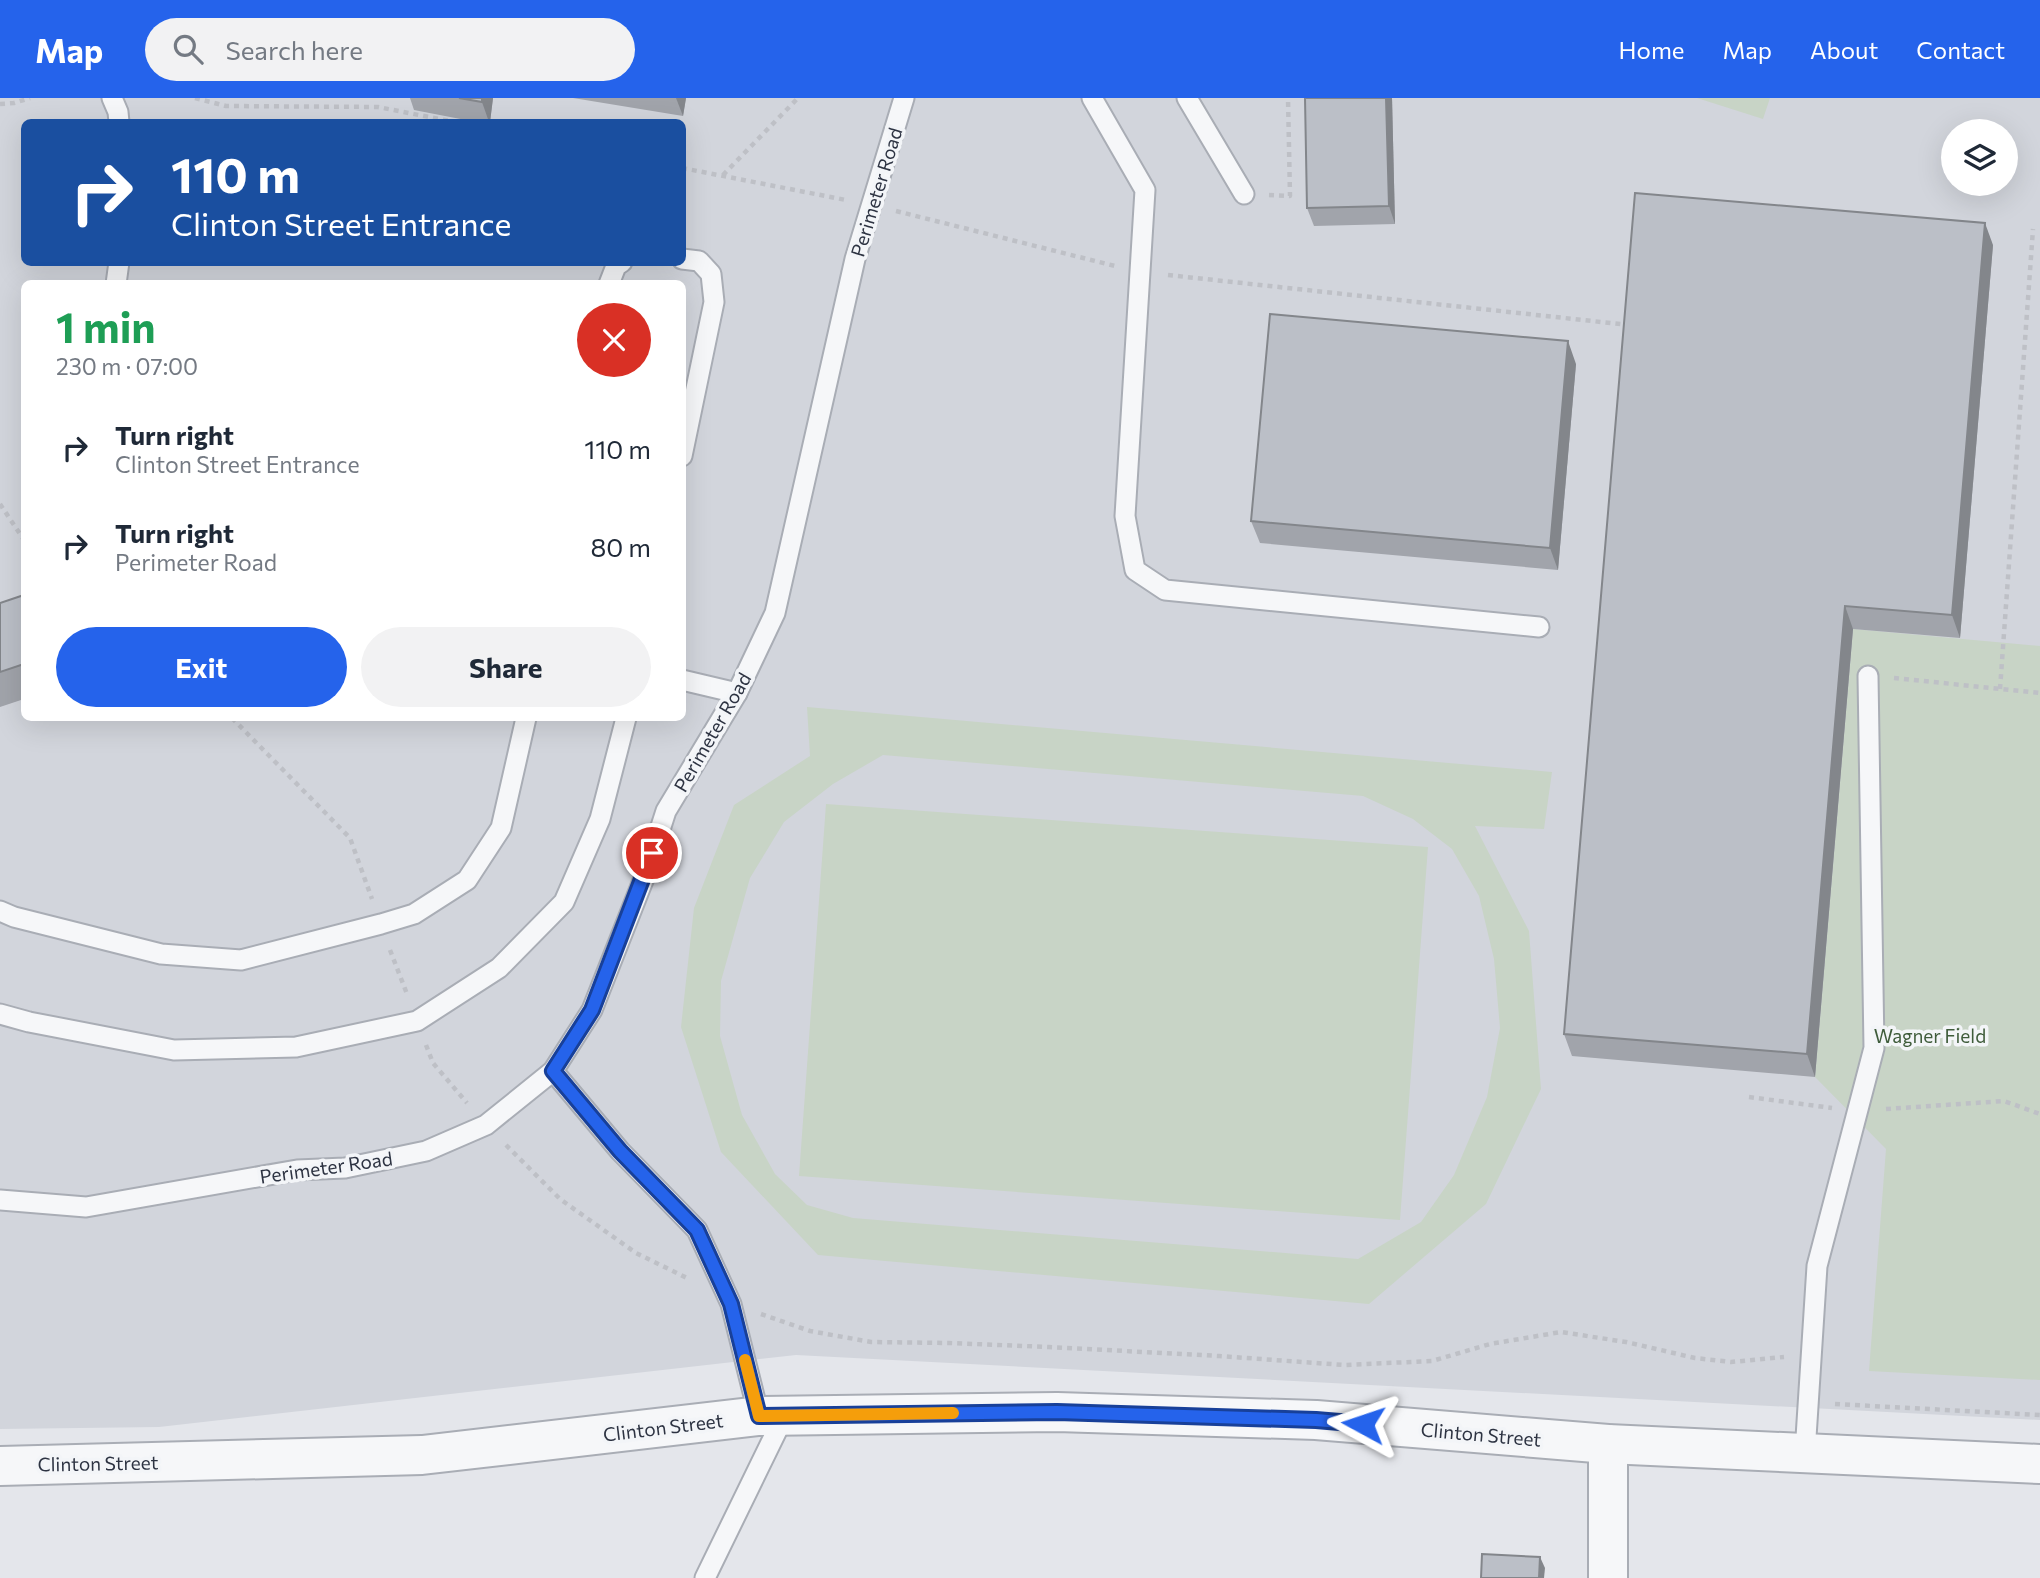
<!DOCTYPE html>
<meta charset="utf-8">
<style>
body{margin:0;font-family:Commissioner,sans-serif;background:#f2f2f3;color:#1f2937;height:100vh;display:flex;flex-direction:column;font-size:26px;white-space:nowrap}
*{box-sizing:border-box;margin:0}
p{font-size:23px;color:#747a83}
.icon{flex:none;width:38px;height:38px;fill:none;stroke:currentColor;stroke-width:2;stroke-linecap:round;stroke-linejoin:round}
.map{position:relative;flex:1;overflow:hidden}
.panel{position:absolute;left:21px;top:182px;width:665px;height:441px;display:flex;flex-direction:column;background:#fff;border-radius:10px;box-shadow:0 7px 28px #0002}
.panel>*{flex:none}
.top-card{position:absolute;left:21px;top:21px;width:665px;height:147px;border-radius:10px;box-shadow:0 7px 28px #0002;background:#1a4fa0;color:#fff;overflow:hidden}
.tools{position:absolute;left:1941px;top:21px;display:grid;gap:14px}
.tools a{display:grid;place-items:center;width:77px;height:77px;border-radius:50%;background:#fff;box-shadow:0 7px 28px #0002;font-size:35px}
.pin{position:absolute;display:grid;place-items:center;width:60px;height:60px;color:#fff;margin:-30px;border:4px solid #fff;border-radius:50%;box-shadow:0 2px 7px #0007}
.me{position:absolute;width:77px;margin:-38px;rotate:275deg;stroke-linejoin:round;filter:drop-shadow(0 0 5px #0008)}
.turn{display:flex;align-items:center;gap:24px;height:147px;padding:0 35px;font-size:32px}
.turn .icon{width:91px;height:91px;stroke-width:2.5}
.turn b{display:block;font-size:49px;line-height:60px}
.round{display:grid;place-items:center;flex:none;width:74px;height:74px;border-radius:37px;background:#f2f2f3}
.headline{display:flex;align-items:center;justify-content:space-between;height:119px;padding:0 35px}
h1{font-size:42px;font-weight:700;line-height:52px;color:#1e9e55}
.primary-button{display:flex;gap:14px;margin-top:auto;padding:14px 35px}
.primary-button a{flex:1;height:80px;border-radius:42px;background:#2563eb;color:#fff;font-size:28px;font-weight:700;line-height:80px;text-align:center}
.primary-button a+a{background:#f2f2f3;color:#1f2937}
ul{padding:0;list-style:none}
li{display:flex;align-items:center;gap:21px;height:98px;padding:0 35px}
li div{flex:1}
li b{display:block;font-size:26px}
li em{font-style:normal}
header{display:flex;align-items:center;gap:42px;box-sizing:border-box;height:98px;padding:0 35px;background:#2563eb;color:#fff}
header strong{font-size:33px}
nav{display:flex;gap:38px;margin-inline-start:auto;font-size:24px}
.search{width:490px;height:63px;background:#f2f2f3;display:flex;align-items:center;gap:18px;box-sizing:border-box;padding:0 24px;border-radius:38px;color:#747a83;font-size:26px}
.map>svg:first-child{display:block}
</style>
<header>
<strong>Map</strong>
<div class="search"><svg class="icon" aria-label="search" viewBox="0 0 24 24"><circle cx="10" cy="10" r="6"/><path d="M15 15l6 6"/></svg>Search here</div>
<nav><a>Home</a><a>Map</a><a>About</a><a>Contact</a></nav>
</header>
<div class="map">
<svg width="2040" height="1480" viewBox="0 0 2040 1480">
<rect width="100%" height="100%" fill="#e4e6eb"/>
<path fill="#d2d5dc" fill-rule="evenodd" d="M0,0H2040V1322L796,1257L159,1329L0,1331ZM24,24H682V164H24ZM1953,33H2006V86H1953ZM24,186H682V620H24Z"/>
<g fill="#c8d4c6" fill-rule="evenodd">
<path d="M1697,0H1770L1763,21Z"/>
<path d="M1853,531L2040,548V1282L1869,1273L1886,1051L1815,979Z"/>
<path d="M807,609L1552,674L1544,731L1475,728L1529,833L1541,991L1486,1106L1369,1206L818,1157L721,1054L681,929L694,810L734,707L810,658ZM883,657L1363,698L1413,721L1452,751L1479,798L1494,861L1500,930L1487,999L1454,1077L1421,1124L1358,1161L853,1120L807,1107L775,1076L742,1017L720,938L721,883L750,780L784,724L833,686Z"/>
<path d="M826,706L1428,749L1400,1122L799,1078Z"/>
</g>
<g fill="none" stroke-linecap="round" stroke-linejoin="round">
<g stroke="#a9adb5" stroke-width="23">
<g id="service">
<path d="M112,0L118,14L119,24"/>
<path d="M1092,0L1145,92L1125,418L1135,472L1165,492L1539,529"/>
<path d="M1187,0L1244,96"/>
<path d="M682,161L699,163L711,176L714,204L682,358"/>
<path d="M116,186L119,164"/>
<path d="M609,186L616,168L622,164"/>
<path d="M682,582L737,595"/>
<path d="M0,813L14,819L161,856L241,862L381,826L414,816L467,782L501,730L526,620"/>
<path d="M0,916L29,924L174,952L296,949L417,923L499,870L564,804L600,721L626,620"/>
<path d="M553,973L620,1053L697,1132L731,1206L759,1318"/>
<path d="M0,1102L86,1109L297,1072L345,1070L426,1053L486,1027L553,973L592,912L646,775L666,713L737,595L775,515L855,161L904,0"/>
<path d="M1805,1355L1817,1168L1874,950L1868,578"/>
<path d="M705,1480L784,1318"/>
</g>
</g>
<g stroke="#a9adb5" stroke-width="42">
<path id="minor" d="M1608,1480V1346"/>
</g>
<g stroke="#a9adb5" stroke-width="42">
<path id="tertiary" d="M0,1368L422,1357L759,1318L1057,1314L1316,1322L1608,1346L2040,1366"/>
</g>
<g stroke="#bec0c6" stroke-width="4.5" stroke-dasharray="5 5" stroke-linecap="butt">
<path d="M195,0L226,8L378,9L455,24"/>
<path d="M0,6L14,5L30,0"/>
<path d="M682,70L846,102"/>
<path d="M723,77L798,0"/>
<path d="M1269,97L1290,98L1288,0"/>
<path d="M896,113L1115,168"/>
<path d="M1168,177L1629,227"/>
<path d="M0,406L24,442"/>
<path d="M1894,580L2040,595"/>
<path d="M2000,591L2033,131"/>
<path d="M232,620L350,740L372,801"/>
<path d="M390,852L407,896"/>
<path d="M426,947L433,965L467,1005"/>
<path d="M1749,999L1832,1010"/>
<path d="M1886,1011L2004,1003L2040,1016"/>
<path d="M506,1047L560,1101L636,1155L687,1180"/>
<path d="M761,1216L810,1233L871,1244L949,1245L1049,1249L1219,1258L1344,1267L1432,1263L1490,1246L1561,1234L1626,1244L1695,1260L1731,1264L1784,1259"/>
<path d="M1835,1306L2040,1317"/>
</g>
<use href="#service" stroke="#f6f7f9" stroke-width="19"/>
<use href="#minor" stroke="#f6f7f9" stroke-width="38"/>
<use href="#tertiary" stroke="#f6f7f9" stroke-width="38"/>
</g>
<g fill="#a1a4ab">
<path d="M410,0H493L490,24H476L414,12Z"/>
<path d="M573,0H686L683,18Z"/>
<path d="M1392,0L1395,126L1314,128L1307,110Z"/>
<path d="M1993,147L1960,540L1853,531L1815,979L1572,958L1564,936Z"/>
<path d="M1576,266L1558,472L1260,445L1251,423Z"/>
<path d="M24,497V601L0,609V505Z"/>
</g>
<g fill="#83868b">
<path d="M482,0H493L490,24H489L482,4Z"/>
<path d="M676,0H686L683,18Z"/>
<path d="M1386,0H1392L1395,126L1389,108Z"/>
<path d="M1985,125L1993,147L1960,540L1952,517Z"/>
<path d="M1568,243L1576,266L1558,472L1550,450Z"/>
<path d="M1845,508L1853,531L1815,979L1807,956Z"/>
<path d="M1540,1459L1545,1470L1544,1480H1539Z"/>
</g>
<g fill="#bbbfc7" stroke="#83868b" stroke-width="2">
<path d="M459,0H482V4Z"/>
<path d="M1305,0H1386L1389,108L1307,110Z"/>
<path d="M1635,95L1985,125L1952,517L1845,508L1807,956L1564,936Z"/>
<path d="M1270,216L1568,243L1550,450L1251,423Z"/>
<path d="M24,497V566L0,574V505Z"/>
<path d="M1482,1456L1540,1459L1539,1480H1481Z"/>
</g>
<g fill="none" stroke-linecap="round" stroke-linejoin="round">
<g stroke="#184099" stroke-width="18">
<path id="route" d="M652,755L592,912L553,973L620,1053L697,1132L731,1206L759,1318L1057,1314L1316,1322L1363,1326"/>
</g>
<use href="#route" stroke="#2563eb" stroke-width="12"/>
<path stroke="#f59e0b" stroke-width="12" d="M745,1262L759,1318L953,1315"/>
</g>
<g text-anchor="middle" dominant-baseline="central" stroke-width="7" stroke-linejoin="round" paint-order="stroke">
<g font-size="19" fill="#2d3342" stroke="#f3f5f8">
<text transform="translate(876 94) rotate(-73)">Perimeter Road</text>
<text transform="translate(712 634) rotate(-60)">Perimeter Road</text>
<text transform="translate(326 1069) rotate(-8)">Perimeter Road</text>
<text transform="translate(663 1329) rotate(-7)">Clinton Street</text>
<text transform="translate(1481 1336) rotate(5)">Clinton Street</text>
<text transform="translate(98 1365) rotate(-1)">Clinton Street</text>
</g>
<g font-size="19" fill="#3f5c3b" stroke="#f3f5f8">
<text x="1930" y="937">Wagner Field</text>
</g>
</g>
</svg>
<div class="tools">
<a><svg class="icon" aria-label="layers" viewBox="0 0 24 24"><path d="M12 4l9 5-9 5-9-5zM3 14l9 5 9-5"/></svg></a>
</div>
<div class="pin" style="left:652px;top:755px;background:#d93025"><svg class="icon" aria-label="arrive" viewBox="0 0 24 24"><path d="M6 21V4h12l-3 4 3 4H6"/></svg></div>
<svg class="me" style="left:1363px;top:1326px" viewBox="-20 -20 40 40"><path d="M0-17L14 15 0 8-14 15z" fill="#2563eb" stroke="#fff" stroke-width="4"/></svg>
<div class="top-card">
<div class="turn"><svg class="icon" aria-label="right" viewBox="0 0 24 24"><path d="M7 20v-9h11M14 6l5 5-5 5"/></svg><div><b>110 m</b>Clinton Street Entrance</div></div>
</div>
<section class="panel">
<div class="headline"><div><h1>1 min</h1><p>230 m · 07:00</p></div><a class="round" style="background:#d93025;color:#fff"><svg class="icon" aria-label="close" viewBox="0 0 24 24"><path d="M6 6l12 12M18 6L6 18"/></svg></a></div>
<ul>
<li><svg class="icon" aria-label="right" viewBox="0 0 24 24"><path d="M7 20v-9h11M14 6l5 5-5 5"/></svg><div><b>Turn right</b><p>Clinton Street Entrance</p></div><em>110 m</em></li>
<li><svg class="icon" aria-label="right" viewBox="0 0 24 24"><path d="M7 20v-9h11M14 6l5 5-5 5"/></svg><div><b>Turn right</b><p>Perimeter Road</p></div><em>80 m</em></li>
</ul>
<div class="primary-button"><a>Exit</a><a>Share</a></div>
</section>
</div>
